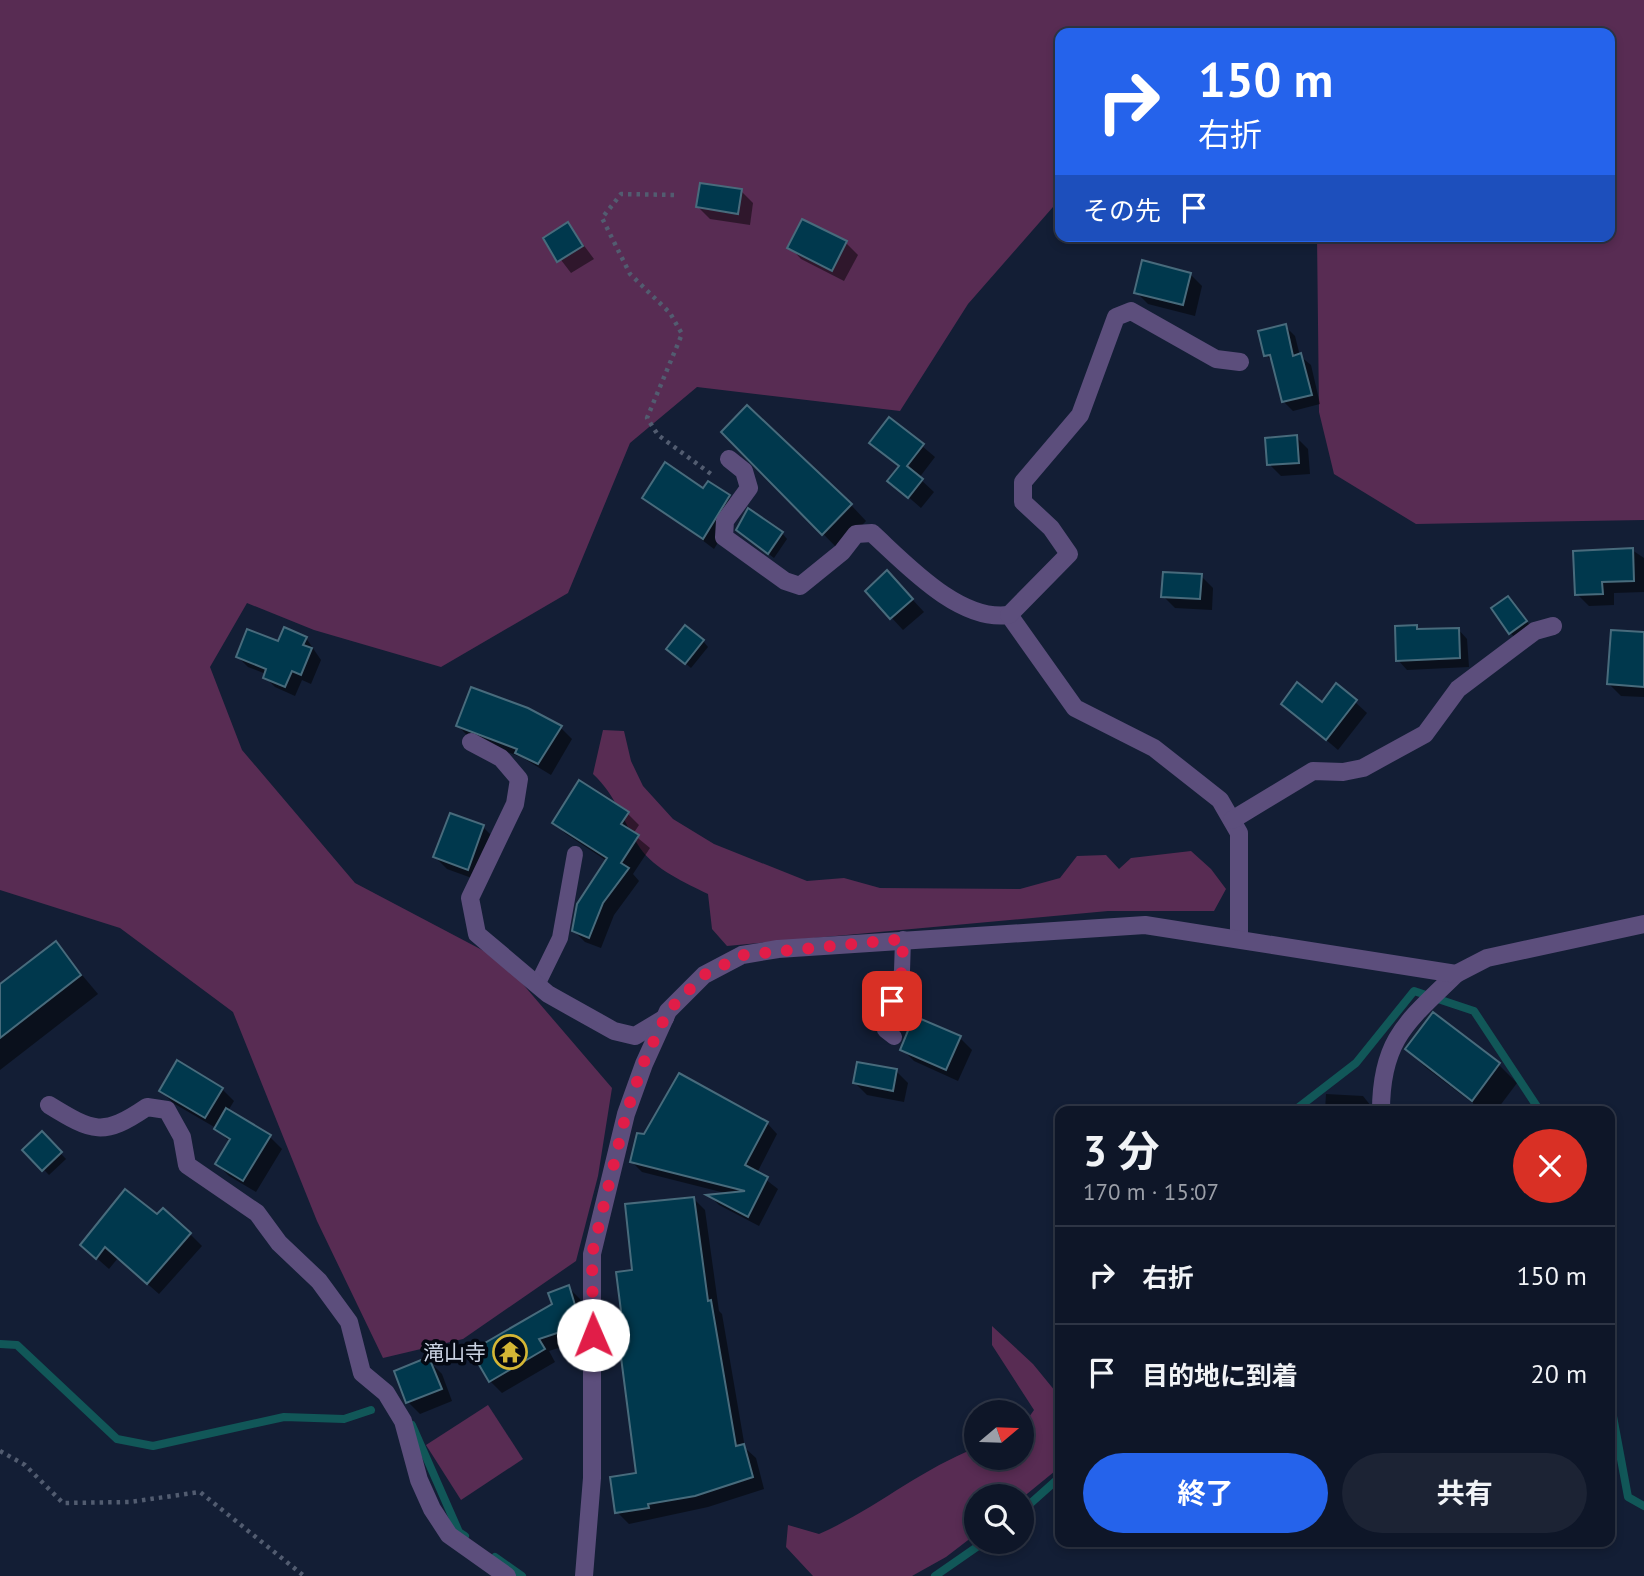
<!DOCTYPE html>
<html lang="ja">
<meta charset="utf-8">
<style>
body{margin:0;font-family:"PT Sans","Noto Sans JP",sans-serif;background:#1c2334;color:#f1f3f6;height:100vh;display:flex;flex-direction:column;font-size:26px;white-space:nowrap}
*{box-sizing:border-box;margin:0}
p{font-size:23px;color:#9b9fa8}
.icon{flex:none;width:38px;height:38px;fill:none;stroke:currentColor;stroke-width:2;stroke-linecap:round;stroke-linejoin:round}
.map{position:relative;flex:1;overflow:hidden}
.drawer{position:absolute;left:1055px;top:1106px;width:560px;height:441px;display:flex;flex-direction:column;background:#0e1628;border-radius:14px;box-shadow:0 4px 10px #0003,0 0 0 2px #2e3545}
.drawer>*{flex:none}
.guide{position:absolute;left:1055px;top:28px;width:560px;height:214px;border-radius:14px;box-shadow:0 4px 10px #0003,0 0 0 2px #2e3545;background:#2563eb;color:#fff;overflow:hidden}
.needle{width:46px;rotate:71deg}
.buttons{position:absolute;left:964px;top:1400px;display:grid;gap:14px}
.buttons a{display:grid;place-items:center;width:70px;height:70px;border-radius:50%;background:#0e1628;box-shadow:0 4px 10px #0003,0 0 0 2px #2e3545;font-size:35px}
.pin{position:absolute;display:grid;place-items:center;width:60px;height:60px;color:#fff;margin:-30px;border-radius:14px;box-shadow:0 4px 10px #0006}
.me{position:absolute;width:77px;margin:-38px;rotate:359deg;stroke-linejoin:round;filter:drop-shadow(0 0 5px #0008)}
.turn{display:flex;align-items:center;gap:24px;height:147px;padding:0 28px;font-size:32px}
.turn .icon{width:91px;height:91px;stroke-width:2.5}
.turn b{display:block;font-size:49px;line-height:60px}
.then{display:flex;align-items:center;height:66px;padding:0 28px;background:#0003;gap:14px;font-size:26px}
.round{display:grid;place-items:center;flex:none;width:74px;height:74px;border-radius:37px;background:#1c2334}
.head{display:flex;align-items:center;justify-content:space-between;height:119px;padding:0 28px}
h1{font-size:42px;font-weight:700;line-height:52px}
.primary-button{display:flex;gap:14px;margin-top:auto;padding:14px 28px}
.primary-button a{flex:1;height:80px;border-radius:42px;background:#2563eb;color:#fff;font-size:28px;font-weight:700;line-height:80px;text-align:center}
.primary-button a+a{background:#1c2334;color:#f1f3f6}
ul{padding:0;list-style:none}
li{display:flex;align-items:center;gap:21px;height:98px;padding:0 28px;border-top:2px solid #2e3545}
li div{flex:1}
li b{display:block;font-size:26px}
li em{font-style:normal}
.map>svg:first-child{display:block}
</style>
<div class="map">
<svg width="1644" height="1576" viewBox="0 0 1644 1576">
<rect width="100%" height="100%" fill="#131e35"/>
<g fill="#582c53">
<path d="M0,0H1644V520L1416,524L1334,474L1319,412L1317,236H1610V33H1060V199L968,304L900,411L697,387L630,443L568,593L441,667L314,630L247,603L210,667L242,750L355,883L503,961L612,1088L598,1176L576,1261L463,1339L383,1358L317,1221L233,1012L120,928L0,890Z"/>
<path d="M603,730L624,731L631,761L643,786L673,819L714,844L807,881L844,878L880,888L1020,889L1060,878L1077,856L1106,855L1119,869L1131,858L1191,851L1211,869L1226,889L1214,911H1108L727,946L712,929L708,894C686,883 654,869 640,848C623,822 616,795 593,774Z"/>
<path d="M992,1326L1033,1364L1060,1397V1467L1022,1498L976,1496V1534L946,1557L912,1576H813L786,1547L788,1525L819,1534C874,1510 919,1470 976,1448V1458H1022V1427L1034,1410L992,1345Z"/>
<path d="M488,1405L523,1459L461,1500L426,1445Z"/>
</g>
<g fill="#0007">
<path d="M741,191L753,203L750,225L710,219L698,207Z"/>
<path d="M568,224L594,259L571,273L545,239Z"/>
<path d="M846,243L858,255L844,281L801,259L790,247Z"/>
<path d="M1190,274L1202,286L1195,316L1148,304L1136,292Z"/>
<path d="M1285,326L1295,336L1300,356L1311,365L1320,404L1293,411L1283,401L1274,363L1266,355Z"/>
<path d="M890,419L935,457L919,478L934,492L921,508L890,481L900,468L872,443Z"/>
<path d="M723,432L851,505L866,521L839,550Z"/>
<path d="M1296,437L1308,449L1310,474L1281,476L1269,464Z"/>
<path d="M704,491L728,497L739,508L714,549L645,497Z"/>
<path d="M782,533L787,539L774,558L744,535Z"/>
<path d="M1632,550L1644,558V592L1614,593V605L1589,606L1577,594Z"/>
<path d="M1201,576L1213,588L1212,610L1175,608L1163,596Z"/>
<path d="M899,585L924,612L903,630L867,591Z"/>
<path d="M1508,598L1531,627L1516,638L1510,633Z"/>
<path d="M1416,627L1420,631L1458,629L1467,639L1469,667L1407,670L1398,660Z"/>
<path d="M1644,634V697L1621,696L1609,684Z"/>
<path d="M306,638L321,660L311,684L302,680L295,696L275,687L265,677L266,674L248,667L238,657Z"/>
<path d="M703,641L708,647L691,668L674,654Z"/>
<path d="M1355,702L1367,713L1338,750L1283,703Z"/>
<path d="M458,726L560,727L572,739L551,775L523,758L470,738Z"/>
<path d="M627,813L639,825L633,834L650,848L633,874L639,881L614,915L601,948L585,942L574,931L582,895L607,861L566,834L554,823Z"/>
<path d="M483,827L495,839L480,881L447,869L435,857Z"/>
<path d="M56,944L98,994L0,1070V987Z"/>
<path d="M1433,1015L1499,1065L1517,1083L1496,1111H1483L1425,1067L1407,1049Z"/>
<path d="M960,1038L972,1050L958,1081L914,1061L902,1049Z"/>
<path d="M896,1071L908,1083L904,1102L867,1095L855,1083Z"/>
<path d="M222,1089L234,1101L228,1111L270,1137L282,1149L256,1192L229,1176L217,1164L230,1142L216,1128L173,1103L161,1091Z"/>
<path d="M1326,1094L1363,1096L1375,1111H1325Z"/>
<path d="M767,1123L777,1134L757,1173L778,1189L759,1226L719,1205L710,1196L729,1194L642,1172L632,1162Z"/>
<path d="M42,1134L66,1159L49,1175L25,1150Z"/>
<path d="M693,1198L705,1210L719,1311L722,1314L745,1448L756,1458L764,1489L708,1507L629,1524L617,1512L638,1475L623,1312L634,1272Z"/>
<path d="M157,1217L190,1234L202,1246L159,1294L118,1258L109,1269L82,1245Z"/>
<path d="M568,1287L580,1299L592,1337L549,1351L555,1362L502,1393L490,1381Z"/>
<path d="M430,1362L442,1374L452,1401L420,1414L408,1402Z"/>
</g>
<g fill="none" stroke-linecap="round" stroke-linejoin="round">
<g stroke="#115758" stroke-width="8">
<path d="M1299,1111V1107L1356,1063L1414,991L1474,1011L1540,1111"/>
<path d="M0,1344L17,1345L117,1439L153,1446L284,1417L344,1419L371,1410"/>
<path d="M1610,1400L1628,1497L1644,1506"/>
<path d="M412,1425L459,1532L465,1536"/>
<path d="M1022,1511L1060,1477"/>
<path d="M495,1557L522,1576"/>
<path d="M935,1576L984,1542"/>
</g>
</g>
<g fill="#00384d" stroke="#486b7c" stroke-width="2">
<path d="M700,183L742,189L738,214L696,207Z"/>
<path d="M802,219L847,241L832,271L787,248Z"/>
<path d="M568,222L583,246L557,262L543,238Z"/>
<path d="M1142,260L1191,273L1183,305L1134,293Z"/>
<path d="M1286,324L1293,356L1301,353L1312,395L1282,402L1270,355L1264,356L1258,331Z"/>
<path d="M747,405L852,504L822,535L721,432Z"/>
<path d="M889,417L924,444L907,466L923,479L908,498L887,481L899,466L869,443Z"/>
<path d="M1297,435L1299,463L1267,465L1265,438Z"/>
<path d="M665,462L703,488L708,481L730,495L703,539L642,498Z"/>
<path d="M748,508L783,532L768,554L736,530Z"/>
<path d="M1633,548L1634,581L1602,582L1603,594L1575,595L1573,551Z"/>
<path d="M887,570L913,599L890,619L865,591Z"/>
<path d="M1163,572L1202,574L1200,599L1161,597Z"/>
<path d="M1508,596L1527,621L1509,634L1491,608Z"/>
<path d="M685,625L704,640L685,664L666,649Z"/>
<path d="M1417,625V629L1459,628L1460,658L1396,661L1395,626Z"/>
<path d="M284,627L307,637L303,645L312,648L301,675L292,671L285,687L263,678L266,669L236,657L247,629L278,641Z"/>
<path d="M1611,630L1644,632V687L1607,684Z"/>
<path d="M1297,682L1322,702L1336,683L1357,700L1326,740L1281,704Z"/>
<path d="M471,687L528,708L562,726L538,764L515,753L517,749L456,726Z"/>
<path d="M579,780L629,812L621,824L639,835L621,863L629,868L603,903L589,938L572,931L577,904L607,858L552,823Z"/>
<path d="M450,813L484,825L468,870L433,857Z"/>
<path d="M56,941L81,975L0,1038V984Z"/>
<path d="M1433,1012L1500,1063L1472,1101L1405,1049Z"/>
<path d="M914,1016L961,1036L946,1070L900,1050Z"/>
<path d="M177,1060L223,1088L205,1118L159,1091Z"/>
<path d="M857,1062L897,1069L893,1091L853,1083Z"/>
<path d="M679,1073L768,1122L745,1165L768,1177L748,1217L706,1195L745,1191L630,1162L637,1133L644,1134Z"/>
<path d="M226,1108L271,1135L243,1181L215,1164L230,1139L214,1129Z"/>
<path d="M42,1131L62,1152L42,1171L22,1150Z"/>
<path d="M125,1189L157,1214L163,1208L191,1233L147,1284L105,1247L96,1259L80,1245Z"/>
<path d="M694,1197L708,1301L711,1300L736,1446L744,1444L753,1477L695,1496L648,1504L649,1508L615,1513L610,1477L636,1473L615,1311H621L616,1272L632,1270L625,1204Z"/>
<path d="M569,1285L581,1325L539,1339L545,1349L489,1382L471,1351L552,1304L548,1293Z"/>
<path d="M421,1360H430L442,1389L406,1403L394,1371Z"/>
</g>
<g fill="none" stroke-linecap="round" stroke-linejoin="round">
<g stroke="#525c70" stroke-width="4.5" stroke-dasharray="3.5 5" stroke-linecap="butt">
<path d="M674,195L621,194L602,218L630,274L670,313L682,334L647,418L658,435L711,474"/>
<path d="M0,1451L25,1465L63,1503L130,1502L200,1492L304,1576"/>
</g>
<g stroke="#5c4e7c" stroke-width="16">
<path d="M537,985L560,938L575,854"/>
<path d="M894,1037L885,1030L902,971L903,939"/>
</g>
<g stroke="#5c4e7c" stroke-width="18">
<path d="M729,459L744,471L749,488L725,521L724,537L785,581L800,586L842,552L856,534L872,533C906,564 959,622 1009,615L1075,708L1154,748L1220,800L1239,833V939"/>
<path d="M1009,615L1069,554L1051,528L1023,502V482L1080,415L1116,317L1131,311L1216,359L1240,362"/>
<path d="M471,742L501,758L519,779L515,804L470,898L477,934L548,994L614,1031L635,1036L665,1018"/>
<path d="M1232,820L1313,771L1343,772L1363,768L1425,734L1458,689L1535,631L1553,626"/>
<path d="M49,1105C93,1132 103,1137 147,1107L167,1110L182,1137L187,1165L257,1213L279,1243L319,1281L349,1322L362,1373L386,1393L403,1421L419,1480L432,1509L449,1535L507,1576"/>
<path d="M1381,1111C1381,1039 1408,1021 1456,974"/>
<path d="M584,1576L592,1478V1254L626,1114L644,1064L668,1011L704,975L742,955L778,949L1145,925L1456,974L1487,958L1644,924"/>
</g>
</g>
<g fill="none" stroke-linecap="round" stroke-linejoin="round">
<path stroke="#e11d48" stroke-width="12" stroke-dasharray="0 21.6" d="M593,1335L592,1254L626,1114L643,1064L668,1011L704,975L743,955L903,939L902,971L892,1001"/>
</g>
<defs>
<g id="temple-ring" transform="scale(1.75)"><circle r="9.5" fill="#040812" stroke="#d4b635" stroke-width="1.5"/><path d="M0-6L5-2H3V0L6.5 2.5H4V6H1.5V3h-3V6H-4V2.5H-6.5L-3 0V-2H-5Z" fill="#d4b635"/></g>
</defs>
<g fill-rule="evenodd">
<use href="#temple-ring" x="510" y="1352"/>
</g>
<g text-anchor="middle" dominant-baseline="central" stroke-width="7" stroke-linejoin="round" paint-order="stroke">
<g font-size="21" fill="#cad2e2" stroke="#040812" text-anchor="end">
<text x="486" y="1352">滝山寺</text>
</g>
</g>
</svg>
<div class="buttons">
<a><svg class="needle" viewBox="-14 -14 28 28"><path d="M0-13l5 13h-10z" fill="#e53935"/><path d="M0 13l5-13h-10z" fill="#9b9fa8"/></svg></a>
<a><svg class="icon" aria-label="search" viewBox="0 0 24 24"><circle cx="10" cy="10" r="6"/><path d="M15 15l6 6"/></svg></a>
</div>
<div class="pin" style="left:892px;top:1001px;background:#d93025"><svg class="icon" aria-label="arrive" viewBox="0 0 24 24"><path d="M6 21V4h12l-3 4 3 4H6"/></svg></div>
<svg class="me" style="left:593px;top:1335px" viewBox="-20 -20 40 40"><circle r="19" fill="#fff"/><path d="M0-13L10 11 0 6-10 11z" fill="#e11d48"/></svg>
<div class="guide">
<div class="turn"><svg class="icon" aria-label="right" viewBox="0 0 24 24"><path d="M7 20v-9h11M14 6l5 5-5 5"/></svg><div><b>150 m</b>右折</div></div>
<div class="then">その先<svg class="icon" aria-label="arrive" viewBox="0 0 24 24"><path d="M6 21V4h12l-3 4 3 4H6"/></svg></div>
</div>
<section class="drawer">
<div class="head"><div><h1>3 分</h1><p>170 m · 15:07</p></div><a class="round" style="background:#d93025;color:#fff"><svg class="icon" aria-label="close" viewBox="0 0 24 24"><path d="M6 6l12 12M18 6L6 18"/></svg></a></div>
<ul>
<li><svg class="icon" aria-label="right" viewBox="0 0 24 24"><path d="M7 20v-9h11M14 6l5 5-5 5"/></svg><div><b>右折</b></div><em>150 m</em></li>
<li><svg class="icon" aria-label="arrive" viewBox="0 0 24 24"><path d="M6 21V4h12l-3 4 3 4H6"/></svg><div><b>目的地に到着</b></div><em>20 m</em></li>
</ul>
<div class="primary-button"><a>終了</a><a>共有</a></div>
</section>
</div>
